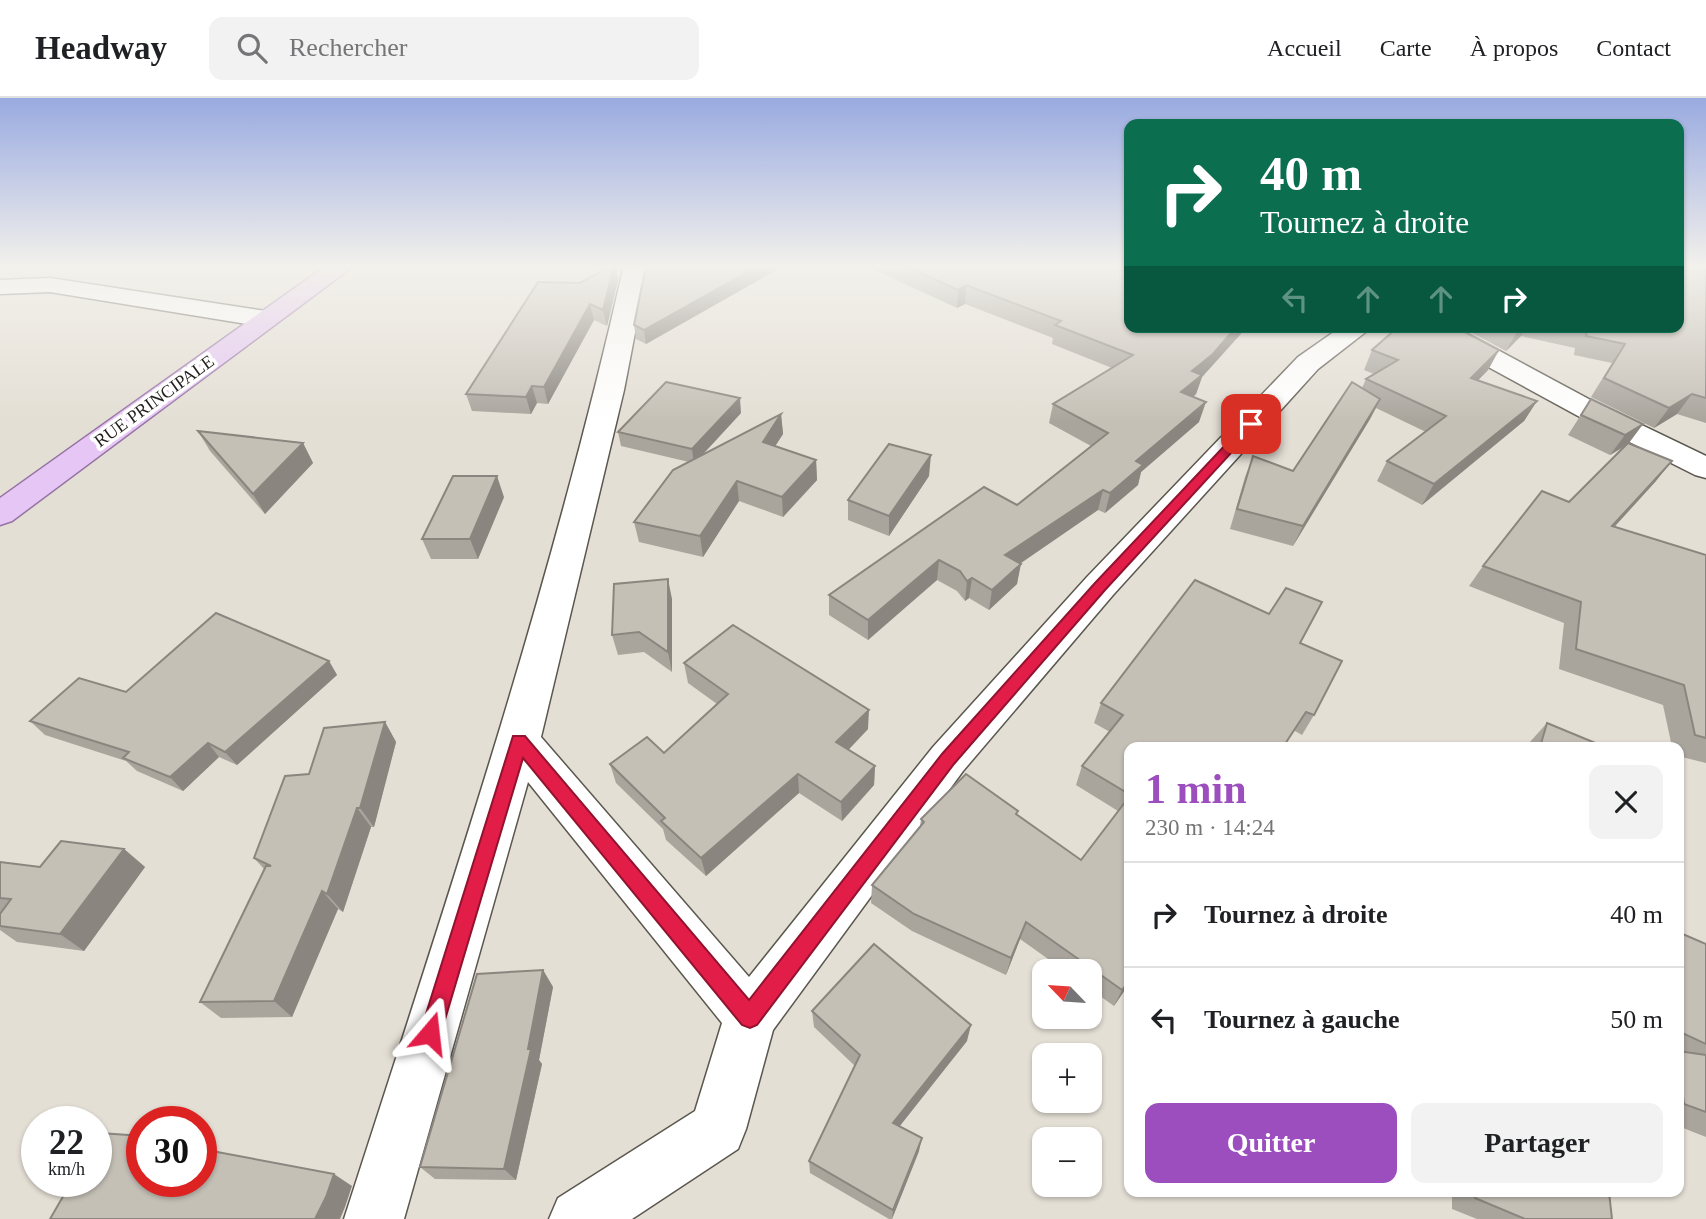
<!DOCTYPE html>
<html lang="fr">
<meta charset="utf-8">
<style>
body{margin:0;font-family:"Times New Roman",serif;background:#f2f2f2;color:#202124;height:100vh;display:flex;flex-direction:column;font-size:26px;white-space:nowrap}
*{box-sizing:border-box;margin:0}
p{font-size:23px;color:#757577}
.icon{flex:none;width:38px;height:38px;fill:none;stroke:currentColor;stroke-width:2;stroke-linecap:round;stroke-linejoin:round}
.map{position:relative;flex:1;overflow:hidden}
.sheet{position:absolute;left:1124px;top:644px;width:560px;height:455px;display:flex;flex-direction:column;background:#fff;border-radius:14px;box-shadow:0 2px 5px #0004}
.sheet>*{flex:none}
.guide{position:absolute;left:1124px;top:21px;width:560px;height:214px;border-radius:14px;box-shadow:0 2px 5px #0004;background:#0b6e4f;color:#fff;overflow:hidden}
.needle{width:46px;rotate:295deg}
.buttons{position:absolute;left:1032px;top:861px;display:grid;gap:14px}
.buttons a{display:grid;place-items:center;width:70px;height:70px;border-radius:14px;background:#fff;box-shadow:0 2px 5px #0004;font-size:35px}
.speed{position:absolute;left:21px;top:1008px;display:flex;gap:14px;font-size:35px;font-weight:700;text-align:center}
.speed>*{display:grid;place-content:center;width:91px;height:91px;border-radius:50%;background:#fff;box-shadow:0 2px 5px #0004;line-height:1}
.speed small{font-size:18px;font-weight:400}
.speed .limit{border:10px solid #d22;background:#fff;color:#111}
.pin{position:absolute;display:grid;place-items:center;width:60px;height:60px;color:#fff;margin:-30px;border-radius:14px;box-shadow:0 4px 10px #0006}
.me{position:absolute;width:77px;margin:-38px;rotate:17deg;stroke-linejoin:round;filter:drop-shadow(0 0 5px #0008)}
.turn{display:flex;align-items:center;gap:24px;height:147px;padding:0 21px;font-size:32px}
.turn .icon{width:91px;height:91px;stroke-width:2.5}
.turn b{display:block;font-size:49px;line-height:60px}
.lanes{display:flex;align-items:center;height:66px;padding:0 21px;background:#0003;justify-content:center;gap:35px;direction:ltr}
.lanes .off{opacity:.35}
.round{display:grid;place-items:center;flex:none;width:74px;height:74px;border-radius:14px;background:#f2f2f2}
.overview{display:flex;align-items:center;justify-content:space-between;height:119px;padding:0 21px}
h1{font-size:42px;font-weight:800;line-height:52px;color:#9c4ebf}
.cta{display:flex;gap:14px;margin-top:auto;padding:14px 21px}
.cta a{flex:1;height:80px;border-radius:14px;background:#9c4ebf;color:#fff;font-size:28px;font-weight:800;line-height:80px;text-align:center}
.cta a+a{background:#f2f2f2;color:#202124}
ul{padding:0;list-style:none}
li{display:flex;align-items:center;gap:21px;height:105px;padding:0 21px;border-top:2px solid #e0e0e0}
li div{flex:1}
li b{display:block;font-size:26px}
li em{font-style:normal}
header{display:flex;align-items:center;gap:42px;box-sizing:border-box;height:98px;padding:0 35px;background:#fff;border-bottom:2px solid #e0e0e0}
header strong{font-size:33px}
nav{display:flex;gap:38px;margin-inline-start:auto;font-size:24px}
.search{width:490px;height:63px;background:#f2f2f2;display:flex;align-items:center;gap:18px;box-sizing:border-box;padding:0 24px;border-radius:14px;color:#757577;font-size:26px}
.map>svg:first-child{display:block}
</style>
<header>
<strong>Headway</strong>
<div class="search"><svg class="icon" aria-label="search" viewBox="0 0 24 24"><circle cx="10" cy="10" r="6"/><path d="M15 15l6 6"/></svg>Rechercher</div>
<nav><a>Accueil</a><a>Carte</a><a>À propos</a><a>Contact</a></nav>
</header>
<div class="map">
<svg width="1706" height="1121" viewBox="0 0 1706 1121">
<rect width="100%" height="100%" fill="#e4dfd5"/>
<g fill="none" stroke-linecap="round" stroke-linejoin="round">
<g stroke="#5b574e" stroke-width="3">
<g id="minor">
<path d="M624,167H648L624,292L541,639L749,879L933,649L1087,479L1298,259L1341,229H1372L1318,271L1113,497L963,673L773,932L746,1031L738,1051L632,1121H549L558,1100L695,1013L722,925L528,684L404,1121H344C446,805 551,491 624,167Z"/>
<path d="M50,180L266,213L275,216L279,221L275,226L266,229L50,194L0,196V182Z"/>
<path d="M1422,229H1455L1598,306L1706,358V380L1695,377L1578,318L1426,235Z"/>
</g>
</g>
<g stroke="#9573a4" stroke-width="3">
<path id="major" d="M327,167H355L12,423L0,427V400Z"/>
</g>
<use href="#minor" fill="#fff" fill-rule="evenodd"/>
<use href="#major" fill="#e5c6f4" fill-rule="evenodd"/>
</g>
<g fill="#a9a59d">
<path d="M615,167L618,182L607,228L594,222L548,306L537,305L531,316L472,313L466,296L580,185Z"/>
<path d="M646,167H785L646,246L636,241L634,227Z"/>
<path d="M864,167H1129V229H1247L1202,279L1196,296L1193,299L1199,324L1141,374L1138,387L1105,415L1098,412L1020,465L1017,486L989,512L969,500L965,503L957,493L937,482L868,542L829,517V497L1017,407L1091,348L1049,325L1053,306L1112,270L1052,246L1053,240L965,206L957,210Z"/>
<path d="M1706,167V325L1677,316L1654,330L1591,299L1612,265L1574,257L1575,250L1521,238L1506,253L1461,229H1678Z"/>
<path d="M1372,252H1499L1488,272L1478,282L1537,303L1524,323L1422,407L1377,383L1387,363L1426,334L1376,310L1370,321L1293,448L1230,431L1245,379L1253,358L1293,373L1362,290L1366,281L1374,276L1364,272Z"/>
<path d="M1591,301L1643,326L1629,345L1656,383L1614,429L1706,457V665L1678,658V649H1672L1663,607L1559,571L1564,525L1469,488L1483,468L1569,404L1624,349L1610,357L1568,337Z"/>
<path d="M741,315L702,357L781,316L783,336L775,348L816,362L817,382L783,419L739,403L703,459L639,444L634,424L689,364L621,348L618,334Z"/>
<path d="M198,333L303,345L313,365L265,416L210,353Z"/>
<path d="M929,378L889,438L848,422V402Z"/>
<path d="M504,399L478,461H431L422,441Z"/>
<path d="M672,501V574L644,554L618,557L612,537Z"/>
<path d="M1300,545L1314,617L1302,637L1295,633L1129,649V886L1114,908L1090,891V873H1065L1020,841L1006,877L912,833L871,805L872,787L920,728L921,721L1017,717L1081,762L1118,713L1076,687L1082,668L1110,634L1094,625L1101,605Z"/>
<path d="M329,563L337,577L237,667L219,659L183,693L137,673L126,663L45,637L30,623L126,594Z"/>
<path d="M684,565L868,631L848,652L875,668L874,687L842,723L799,695L706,778L666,742L663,731L616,685L610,666L664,655L717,606L688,585Z"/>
<path d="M385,624L396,644L374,729H371L343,814L338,811L292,919L221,920L200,904L264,771L254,760L309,676Z"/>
<path d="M1547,625L1605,649H1528L1529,645Z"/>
<path d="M124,751L145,769L84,853L17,844L0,832L1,815H0V764L40,769Z"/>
<path d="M1678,834L1706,846V1039L1678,1028Z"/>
<path d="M543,872L553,889L539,962L542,966L516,1082L435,1081L420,1069Z"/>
<path d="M812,913L967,943L899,1028L919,1053L892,1121H889L810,1075L809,1063L855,968L814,929Z"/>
<path d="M1452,1094H1609L1612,1121H1477L1452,1111Z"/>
</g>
<g fill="#8a867f">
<path d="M615,167L618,182L607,228L603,212Z"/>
<path d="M760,167H785L646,246L644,232Z"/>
<path d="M966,187L965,206L957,210L958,192Z"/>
<path d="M590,206L594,222L548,306L544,289Z"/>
<path d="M1236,229H1247L1202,279L1196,296L1175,314L1181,294L1192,273Z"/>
<path d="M1522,229H1526L1521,238L1506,253L1517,234Z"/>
<path d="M1499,252L1488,272L1461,300L1471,280Z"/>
<path d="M532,288L537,305L531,316L526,299Z"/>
<path d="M1692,296L1677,316L1654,330L1669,310Z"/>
<path d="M740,300L741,315L694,366L692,351Z"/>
<path d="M1380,301L1370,321L1293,448L1303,428Z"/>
<path d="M1537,303L1524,323L1422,407L1434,386Z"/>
<path d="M1206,304L1199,324L1141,374L1138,387L1105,415L1110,395L1136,363Z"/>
<path d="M781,316L783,336L765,364L763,344Z"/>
<path d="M1643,326L1628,346L1610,357L1625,337Z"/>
<path d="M303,345L313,365L265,416L253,396Z"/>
<path d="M931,357L929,378L889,438V418Z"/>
<path d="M816,362L817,382L783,419L782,399Z"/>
<path d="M1672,363L1656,383L1596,449L1612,428Z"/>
<path d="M497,378L504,399L478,461L470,441Z"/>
<path d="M737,383L739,403L703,459L700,438Z"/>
<path d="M1103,392L1098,412L1002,478L1005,457Z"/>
<path d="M939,462L937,482L868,542V522Z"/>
<path d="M1021,466L1017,486L989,512L992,492Z"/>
<path d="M972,480L969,500L965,503L967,483Z"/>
<path d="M668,481L672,501V574L668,554Z"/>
<path d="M329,563L337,577L237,667L225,654Z"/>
<path d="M869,612L868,631L837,664L836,644Z"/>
<path d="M385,624L396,644L374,729L360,710Z"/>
<path d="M208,645L219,659L183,693L170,679Z"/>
<path d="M875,668L874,687L842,723L841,704Z"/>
<path d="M798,676L799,695L706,778L701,760Z"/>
<path d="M357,710L371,729L343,814L327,796Z"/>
<path d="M124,751L145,769L84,853L60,836Z"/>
<path d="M322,793L338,811L292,919L274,903Z"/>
<path d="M1026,824L1020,841L1006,877L1011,860Z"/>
<path d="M543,872L553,889L539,962L542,966L516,1082L504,1071Z"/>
<path d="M1129,883V886L1114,908L1122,892Z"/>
<path d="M971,927L967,943L892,1038L893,1025Z"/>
<path d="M922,1040L919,1053L892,1121L893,1112Z"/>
<path d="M201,1044L223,1056L201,1053Z"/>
<path d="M334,1076L352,1088L345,1109L340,1121H315Z"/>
</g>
<g fill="#c5c0b6" stroke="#8a867f" stroke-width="2">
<path d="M613,167H614L603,212L590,206L544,289L532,288L526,299L466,296L538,184L580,185Z"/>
<path d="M646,167H760L644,232L634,227Z"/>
<path d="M904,167H1129V229H1236L1213,256L1192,273L1202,277L1181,294L1206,304L1136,363L1143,367L1110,395L1103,392L1005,457L1021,466L992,492L972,480L967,483L960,473L939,462L868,522L829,497L984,389L1017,407L1108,335L1053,306L1133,257L1055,227L1061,223L966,187L958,192Z"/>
<path d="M1678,167H1706V300L1692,296L1669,310L1604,280L1625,246L1586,238L1587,231L1579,229H1678Z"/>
<path d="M1398,229H1455L1499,252L1471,280L1537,303L1434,386L1387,363L1446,318L1366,281L1398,262L1372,252Z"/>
<path d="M1507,229H1522L1517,234Z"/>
<path d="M666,284L740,300L692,351L618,334Z"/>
<path d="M1352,284L1380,301L1303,428L1237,411L1253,358L1293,373Z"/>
<path d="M1591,301L1643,326L1625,337L1581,317Z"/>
<path d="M781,316L763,344L816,362L782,399L737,383L700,438L634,424L673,372Z"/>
<path d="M198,333L303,345L253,396Z"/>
<path d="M1628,345L1672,363L1612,428L1706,457V640L1695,637L1684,587L1576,551L1581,504L1483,468L1542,393L1569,404Z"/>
<path d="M889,346L931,357L889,418L848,402Z"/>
<path d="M453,378H497L470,441H422Z"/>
<path d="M668,481V554L639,534L612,537L614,486Z"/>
<path d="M1195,482L1269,516L1286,490L1322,504L1300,545L1342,563L1314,617L1306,614L1283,649H1129V696L1082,668L1123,617L1101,605Z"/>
<path d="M216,515L329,563L225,654L208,645L170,679L123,660L129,654L30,623L79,580L126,594Z"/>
<path d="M733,527L869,612L836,644L875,668L841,704L798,676L701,760L661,723L665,720L610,666L647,639L664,655L728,596L684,565Z"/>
<path d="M385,624L360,710H357L327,796L322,793L274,903L200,904L266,768H271L254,760L285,678L309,676L324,630Z"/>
<path d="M1547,625L1605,649H1540Z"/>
<path d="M966,676L1018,713L1016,716L1081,762L1129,699V883L1122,892L1026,824L1011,860L914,816L872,787L924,724L921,721Z"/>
<path d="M61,743L124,751L60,836L0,828V816L11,801L0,800V764L40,769Z"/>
<path d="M1678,834L1706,846V946L1678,933Z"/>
<path d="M874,846L971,927L893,1025L922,1040L893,1112L809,1063L860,957L812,913Z"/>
<path d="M543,872L528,951H531L504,1071L420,1069L477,876Z"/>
<path d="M1678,953L1706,957V1014L1684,1006L1678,964Z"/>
<path d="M100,1035L142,1038V1083H201V1051L334,1076L326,1099L315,1121H50L72,1083H96V1041Z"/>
<path d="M1475,1094H1609L1612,1121H1525L1475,1100Z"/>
</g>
<linearGradient id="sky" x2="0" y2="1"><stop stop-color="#99aae0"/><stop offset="0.52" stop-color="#f3f1ec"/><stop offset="1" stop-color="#f3f1ec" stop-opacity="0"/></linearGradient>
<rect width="1706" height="324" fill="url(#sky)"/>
<path fill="#e11d48" stroke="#92132f" stroke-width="2" d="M1251,323L1257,326L1255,329L1105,492L954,666L757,927L750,930L742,927L523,660L441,935L438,943L430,946L423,943L420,935L513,638H525L749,902L942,656L1095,485L1247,324Z"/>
<g text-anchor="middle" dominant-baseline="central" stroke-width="7" stroke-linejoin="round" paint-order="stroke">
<g font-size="18" fill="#211f1b" stroke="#fff">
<text transform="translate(154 303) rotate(-36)">RUE PRINCIPALE</text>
</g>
</g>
</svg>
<div class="buttons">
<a><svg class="needle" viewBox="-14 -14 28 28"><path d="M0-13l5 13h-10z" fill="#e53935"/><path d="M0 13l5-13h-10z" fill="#757577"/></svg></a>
<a>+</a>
<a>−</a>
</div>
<div class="speed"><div>22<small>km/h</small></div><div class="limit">30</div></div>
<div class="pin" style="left:1251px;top:326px;background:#d93025"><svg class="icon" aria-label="arrive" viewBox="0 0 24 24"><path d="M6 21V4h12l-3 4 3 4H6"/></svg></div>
<svg class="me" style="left:430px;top:935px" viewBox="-20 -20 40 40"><path d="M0-17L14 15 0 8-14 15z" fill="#e11d48" stroke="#fff" stroke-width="4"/></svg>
<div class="guide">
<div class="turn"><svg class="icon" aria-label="right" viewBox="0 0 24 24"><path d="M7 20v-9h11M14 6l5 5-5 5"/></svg><div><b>40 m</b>Tournez à droite</div></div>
<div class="lanes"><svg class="icon off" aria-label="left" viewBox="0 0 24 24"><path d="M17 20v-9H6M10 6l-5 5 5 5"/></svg><svg class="icon off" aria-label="ahead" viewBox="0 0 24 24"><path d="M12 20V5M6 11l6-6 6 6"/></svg><svg class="icon off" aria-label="ahead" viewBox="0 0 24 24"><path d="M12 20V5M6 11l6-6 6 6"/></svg><svg class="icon" aria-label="right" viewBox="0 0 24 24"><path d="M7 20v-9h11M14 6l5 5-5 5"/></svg></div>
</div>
<section class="sheet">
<div class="overview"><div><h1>1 min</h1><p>230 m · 14:24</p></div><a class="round"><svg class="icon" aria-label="close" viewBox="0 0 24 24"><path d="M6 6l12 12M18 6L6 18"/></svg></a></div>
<ul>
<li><svg class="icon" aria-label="right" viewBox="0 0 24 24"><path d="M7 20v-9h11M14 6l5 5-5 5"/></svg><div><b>Tournez à droite</b></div><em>40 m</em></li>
<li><svg class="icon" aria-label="left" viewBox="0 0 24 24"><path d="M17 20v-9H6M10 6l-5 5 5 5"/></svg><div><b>Tournez à gauche</b></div><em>50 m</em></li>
</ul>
<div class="cta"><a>Quitter</a><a>Partager</a></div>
</section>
</div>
